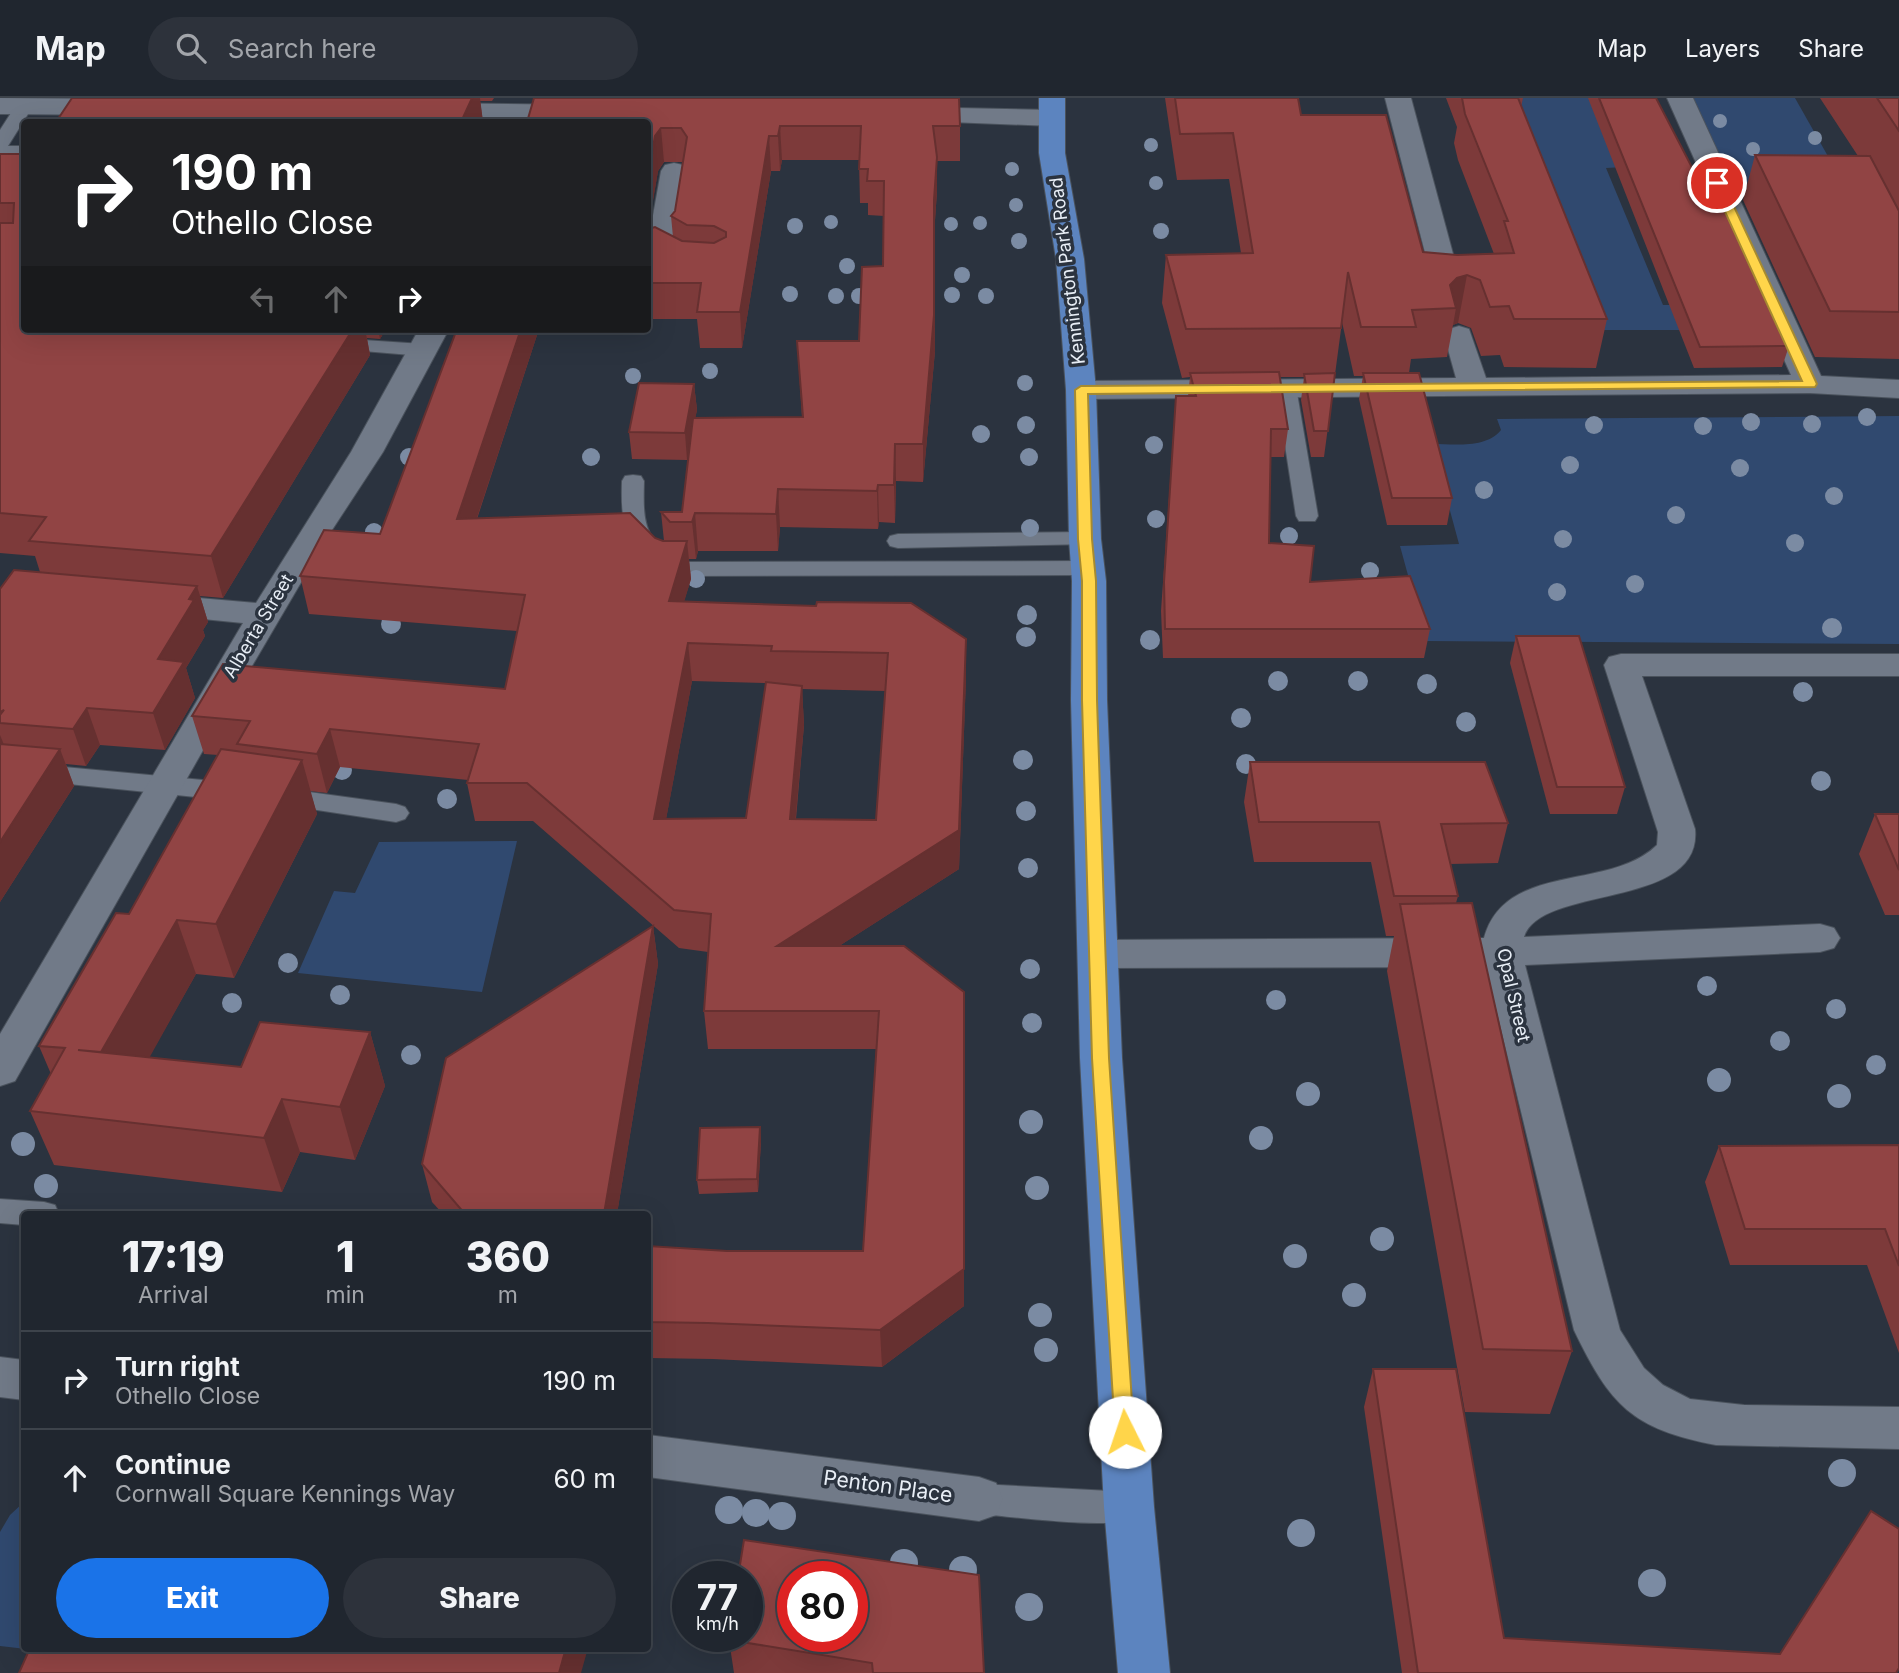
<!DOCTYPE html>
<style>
body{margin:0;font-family:Inter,sans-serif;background:#2d323b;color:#f1f3f6;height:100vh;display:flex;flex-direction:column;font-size:26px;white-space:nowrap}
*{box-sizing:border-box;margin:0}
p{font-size:23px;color:#a2a5aa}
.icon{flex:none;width:38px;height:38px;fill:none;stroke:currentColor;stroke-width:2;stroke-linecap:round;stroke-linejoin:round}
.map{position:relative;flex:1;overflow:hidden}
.drawer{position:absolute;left:21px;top:1113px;width:630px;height:441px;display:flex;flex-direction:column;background:#20262f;border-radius:7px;box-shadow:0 7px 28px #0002,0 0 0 2px #3d434b}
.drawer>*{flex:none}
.banner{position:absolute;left:21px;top:21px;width:630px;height:214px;border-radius:7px;box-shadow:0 7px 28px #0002,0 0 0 2px #3d434b;background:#202124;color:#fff;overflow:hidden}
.speed{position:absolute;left:672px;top:1463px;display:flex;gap:14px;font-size:35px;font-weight:700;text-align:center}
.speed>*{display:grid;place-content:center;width:91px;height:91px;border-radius:50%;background:#20262f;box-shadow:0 7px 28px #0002,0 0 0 2px #3d434b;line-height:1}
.speed small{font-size:18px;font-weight:400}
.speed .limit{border:10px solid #d22;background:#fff;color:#111}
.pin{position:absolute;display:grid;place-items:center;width:60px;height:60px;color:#fff;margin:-30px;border:4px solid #fff;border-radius:50%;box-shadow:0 2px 7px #0007}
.me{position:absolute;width:77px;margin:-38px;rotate:356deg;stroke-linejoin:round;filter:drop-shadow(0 0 5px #0008)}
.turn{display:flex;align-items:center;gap:24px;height:147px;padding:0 35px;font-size:32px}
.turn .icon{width:91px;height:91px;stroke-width:2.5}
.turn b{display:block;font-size:49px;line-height:60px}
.lanes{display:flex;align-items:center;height:66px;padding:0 35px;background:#0003;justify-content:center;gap:35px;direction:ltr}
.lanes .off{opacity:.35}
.eta{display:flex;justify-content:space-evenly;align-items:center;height:119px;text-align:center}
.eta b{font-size:42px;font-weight:800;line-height:49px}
.action{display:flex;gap:14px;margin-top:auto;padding:14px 35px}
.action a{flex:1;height:80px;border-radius:42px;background:#1a73e8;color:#fff;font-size:28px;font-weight:800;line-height:80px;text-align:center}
.action a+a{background:#2d323b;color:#f1f3f6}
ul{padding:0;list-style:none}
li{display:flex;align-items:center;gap:21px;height:98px;padding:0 35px;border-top:2px solid #3d434b}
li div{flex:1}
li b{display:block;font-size:26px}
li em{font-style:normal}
header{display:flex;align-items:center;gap:42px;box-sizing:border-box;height:98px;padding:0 35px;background:#20262f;border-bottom:2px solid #3d434b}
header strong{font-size:33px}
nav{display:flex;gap:38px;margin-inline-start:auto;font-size:24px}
.search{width:490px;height:63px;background:#2d323b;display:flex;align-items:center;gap:18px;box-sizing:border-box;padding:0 24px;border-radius:38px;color:#a2a5aa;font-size:26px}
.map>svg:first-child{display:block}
</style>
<header>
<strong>Map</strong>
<div class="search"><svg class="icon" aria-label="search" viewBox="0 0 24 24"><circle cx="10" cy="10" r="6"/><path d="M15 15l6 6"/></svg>Search here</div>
<nav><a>Map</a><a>Layers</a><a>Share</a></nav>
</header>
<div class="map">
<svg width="1899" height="1575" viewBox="0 0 1899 1575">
<rect width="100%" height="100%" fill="#2b333f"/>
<g fill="#30496f">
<path d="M1500,0H1593L1624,69L1606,70L1663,207H1693L1702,232H1551Z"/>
<path d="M1689,0H1795L1842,83L1734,85Z"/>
<path d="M1899,318V546L1426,543L1400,448L1459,446L1432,346C1453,346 1486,351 1501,332L1497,321Z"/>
<path d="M517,743L482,894L298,875L334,793L355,795L379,744Z"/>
<path d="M24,1404V1550L53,1551L52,1554L0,1548V1434L10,1417Z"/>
</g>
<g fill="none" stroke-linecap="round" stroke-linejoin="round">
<g stroke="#4a525c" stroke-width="2">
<g id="lane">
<path d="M24,3L33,8L8,48H24V58H0V32L18,4Z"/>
<path d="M334,240L423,246L430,248L433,252L430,256L423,258L327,250L324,246L327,242Z"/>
<path d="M1286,283L1293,285L1296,289L1318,418L1315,423H1299L1296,418L1276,289L1279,285Z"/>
<path d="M633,377L641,378L644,383C643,422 643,436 673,464L1088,463L1096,465L1099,470L1096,475L1088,477L667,478C657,475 651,469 645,462C622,438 621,415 622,383L625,378Z"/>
<path d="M1085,434L1093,436L1096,441L1093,446L898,450L890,448L887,443L890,438L898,436Z"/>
<path d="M0,663L235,685L244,688L248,694L244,700L235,703L0,679Z"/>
<path d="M280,690L396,706L405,709L409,715L405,721L396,724L271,705L267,699L271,693Z"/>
<path d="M0,1101L44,1104L55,1107L59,1116H24V1127L0,1125Z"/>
<path d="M979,1386L1129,1394L1141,1398L1146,1409L1141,1420C1107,1432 1018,1419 979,1416L967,1412L962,1401L967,1390Z"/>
</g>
</g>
<g stroke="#4a525c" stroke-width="2">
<g id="street">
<path d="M0,0L117,1L126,4L130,9L126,14L117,17L0,16Z"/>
<path d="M1385,0H1411L1463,193L1459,199L1449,202L1439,199L1435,193Z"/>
<path d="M1667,0H1693L1821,278L1899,282V300L1810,295L1081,301L1070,298L1066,292L1070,286L1081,283L1456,280L1444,237L1449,231L1459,228L1469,231L1486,280L1791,277Z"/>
<path d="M429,5L582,7L591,10L595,15L591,20L582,23L420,18L416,13L420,8Z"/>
<path d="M909,9L1052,12L1061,15L1065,20L1061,25L1052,28L900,22L896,17L900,12Z"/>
<path d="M674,65L683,67L687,73L676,148C669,158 659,162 648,164V145L661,73L665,67Z"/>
<path d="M419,231H449L383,354L330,435L219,624L15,983L0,988V936L243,525L153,516L141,513L136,506L141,499L153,496L256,505L351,354Z"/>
<path d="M1621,556H1899V578H1642L1695,731C1703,812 1540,786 1524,839L1820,826L1834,830L1840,840L1834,850L1820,854L1525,867L1620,1232L1644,1270L1663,1287L1690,1301L1744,1307L1899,1309V1351L1716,1347C1632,1331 1610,1307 1574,1232L1486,869L1098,870L1084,866L1078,856L1084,846L1098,842L1484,840C1505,763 1609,794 1657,747L1658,734L1604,567L1609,559Z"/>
<path d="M0,1259L24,1262V1302L0,1299Z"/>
<path d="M648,1337L979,1379L996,1385L1003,1401L996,1417L979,1423L648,1379Z"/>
</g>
</g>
<g stroke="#4a525c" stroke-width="2">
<path id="highway" d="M1039,0H1065V55L1084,161L1096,292L1101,441L1106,483L1107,602L1122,960L1154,1409L1170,1575H1118L1104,1409L1080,960L1071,602L1072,483L1069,441L1066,292L1056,161L1039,55Z"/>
</g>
<use href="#lane" fill="#717a88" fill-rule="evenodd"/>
<use href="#street" fill="#717a88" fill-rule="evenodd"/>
<use href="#highway" fill="#5c84bf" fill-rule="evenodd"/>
</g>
<g fill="#7b8ba3">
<circle cx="1720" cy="23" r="7"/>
<circle cx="1815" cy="40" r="7"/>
<circle cx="1151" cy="47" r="7"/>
<circle cx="1753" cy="51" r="7"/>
<circle cx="1012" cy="71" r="7"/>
<circle cx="1156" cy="85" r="7"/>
<circle cx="1016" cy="107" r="7"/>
<circle cx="831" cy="124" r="7"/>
<circle cx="980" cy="125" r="7"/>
<circle cx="951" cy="126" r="7"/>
<circle cx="795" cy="128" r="8"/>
<circle cx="1161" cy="133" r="8"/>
<circle cx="1019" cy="143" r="8"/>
<circle cx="847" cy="168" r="8"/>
<circle cx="962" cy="177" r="8"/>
<circle cx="790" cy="196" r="8"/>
<circle cx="952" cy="197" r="8"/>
<circle cx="836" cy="198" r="8"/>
<circle cx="859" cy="198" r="8"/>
<circle cx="986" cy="198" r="8"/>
<circle cx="710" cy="273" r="8"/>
<circle cx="633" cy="278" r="8"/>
<circle cx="1025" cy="285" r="8"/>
<circle cx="1867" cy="319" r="9"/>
<circle cx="1751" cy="324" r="9"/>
<circle cx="1812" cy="326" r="9"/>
<circle cx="1026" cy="327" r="9"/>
<circle cx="1594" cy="327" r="9"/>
<circle cx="1703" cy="328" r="9"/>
<circle cx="981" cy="336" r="9"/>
<circle cx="1154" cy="347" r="9"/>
<circle cx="409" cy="359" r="9"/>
<circle cx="591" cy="359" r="9"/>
<circle cx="1029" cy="359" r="9"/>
<circle cx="1570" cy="367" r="9"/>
<circle cx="1740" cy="370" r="9"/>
<circle cx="1484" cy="392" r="9"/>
<circle cx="1834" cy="398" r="9"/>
<circle cx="1676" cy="417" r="9"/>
<circle cx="1156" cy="421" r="9"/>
<circle cx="1030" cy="430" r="9"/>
<circle cx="374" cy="434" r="9"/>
<circle cx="1289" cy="438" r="9"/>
<circle cx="1563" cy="441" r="9"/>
<circle cx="1795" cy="445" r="9"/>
<circle cx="1370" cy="473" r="9"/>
<circle cx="696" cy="481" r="9"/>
<circle cx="1635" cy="486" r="9"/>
<circle cx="1557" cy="494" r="9"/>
<circle cx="1027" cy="517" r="10"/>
<circle cx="391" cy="526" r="10"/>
<circle cx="1832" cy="530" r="10"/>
<circle cx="1026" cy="539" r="10"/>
<circle cx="1150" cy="542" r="10"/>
<circle cx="1278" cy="583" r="10"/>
<circle cx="1358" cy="583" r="10"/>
<circle cx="1427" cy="586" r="10"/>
<circle cx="1803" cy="594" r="10"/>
<circle cx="1241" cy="620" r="10"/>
<circle cx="1466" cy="624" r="10"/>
<circle cx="1023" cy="662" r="10"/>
<circle cx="1246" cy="666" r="10"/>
<circle cx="342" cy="672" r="10"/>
<circle cx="1821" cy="683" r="10"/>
<circle cx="447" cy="701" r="10"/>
<circle cx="1026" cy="713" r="10"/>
<circle cx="1028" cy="770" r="10"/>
<circle cx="288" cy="865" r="10"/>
<circle cx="1030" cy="871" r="10"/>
<circle cx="1707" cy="888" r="10"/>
<circle cx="340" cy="897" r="10"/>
<circle cx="1276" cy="902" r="10"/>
<circle cx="232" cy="905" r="10"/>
<circle cx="1836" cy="911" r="10"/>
<circle cx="1032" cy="925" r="10"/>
<circle cx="1780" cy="943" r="10"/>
<circle cx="411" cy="957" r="10"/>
<circle cx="1876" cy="967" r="10"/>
<circle cx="1719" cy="982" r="12"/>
<circle cx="1308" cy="996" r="12"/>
<circle cx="1839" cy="998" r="12"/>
<circle cx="1031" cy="1024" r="12"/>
<circle cx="1261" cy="1040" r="12"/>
<circle cx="23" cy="1046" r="12"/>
<circle cx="46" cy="1088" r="12"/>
<circle cx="1037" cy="1090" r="12"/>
<circle cx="1382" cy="1141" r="12"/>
<circle cx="1295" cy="1158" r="12"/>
<circle cx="1354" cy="1197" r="12"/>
<circle cx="1040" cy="1217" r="12"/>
<circle cx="1046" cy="1252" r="12"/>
<circle cx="1842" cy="1375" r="14"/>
<circle cx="729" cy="1412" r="14"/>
<circle cx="756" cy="1415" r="14"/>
<circle cx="782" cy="1418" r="14"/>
<circle cx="1301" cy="1435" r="14"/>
<circle cx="904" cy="1465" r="14"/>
<circle cx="963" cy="1472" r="14"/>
<circle cx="1652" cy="1485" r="14"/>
<circle cx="1029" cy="1509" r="14"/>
</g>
<g fill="#7d3a3a" fill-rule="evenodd">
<path d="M72,0H494L492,3H480L483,24Z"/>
<path d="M1165,0H1298L1301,17L1423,154L1457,157L1494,156L1458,62L1454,45L1457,29L1446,0H1523L1521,9L1607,221L1596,270L1504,269L1500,257L1481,258L1471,230L1458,225L1453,227L1447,259L1411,261L1409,275L1452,400L1447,427H1387L1359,301L1363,278H1354L1342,224L1324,359H1311L1301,302L1304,279H1279L1288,331L1284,359H1271L1269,445L1310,484L1430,531L1424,560H1163L1161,513L1174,326L1188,298L1190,279L1182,280L1162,205L1166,157L1241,155L1229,81L1177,82Z"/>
<path d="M1588,0H1656L1698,81L1789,248L1782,269L1694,270Z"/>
<path d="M1820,0H1899V261L1815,259L1743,102L1755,57L1858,58Z"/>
<path d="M648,24L960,28V63H937V93L934,137L935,253L923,384L896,383L895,425L879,424L878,431L780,429L778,453H698L696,461H689L691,481L684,503L816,508L966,579L959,771L839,848H904L964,1208L882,1269L713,1261L648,1260V1148L727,1153H863L876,951H708L704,913L708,854L679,850L533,723H475L467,685L468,682L340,669L327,695L310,693L317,716L234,880L196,876L149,959L241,969L370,934L385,988L355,1062L300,1054L282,1094L54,1067L30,1013L51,976L39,948L129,816L218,657L204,656L192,618L505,591L517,533L309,516L300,478L380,436L539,231L477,421L655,440L664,443L661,414H682L689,351L687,362L632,361L629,334L694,286L697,312L695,320L802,319L797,243H859L883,168L884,118L868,117V105H860L859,62H782L780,73H771L742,250H700L697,221H648ZM664,64H683L675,113L671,118L673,139L648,130L658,73ZM692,583L766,585L746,720L666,721ZM802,591L885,593L876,722L796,721L804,627Z"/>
<path d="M0,56H24V231H386L380,241L367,240L370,257L223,500L200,498L208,524L203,532L205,538L186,570L195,600L165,652L100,647L86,668L66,666L74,688L0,804V491L40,474L35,458L0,455Z"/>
<path d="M1516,538L1625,689L1617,716H1550L1510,565Z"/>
<path d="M1250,664L1508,725L1498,765L1450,766L1458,798L1456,805L1572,1253L1550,1316L1465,1314L1387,873L1394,838H1386L1371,764H1254L1244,704Z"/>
<path d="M1875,716H1899V817H1885L1859,756Z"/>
<path d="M653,828L658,866L617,1116H443L432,1104L422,1066Z"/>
<path d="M760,1029L761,1043L758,1094L699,1096L697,1082Z"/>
<path d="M1899,1047V1255L1867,1167H1730L1705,1084L1719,1048Z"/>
<path d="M1373,1271L1504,1540L1896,1575H1402L1364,1309Z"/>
<path d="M729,1542L984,1575H734Z"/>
</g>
<g fill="#663030">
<path d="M472,0H480L483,24H461Z"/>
<path d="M780,28L782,62L780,73L778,38Z"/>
<path d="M661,30L664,64L658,73L648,133V79L655,38Z"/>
<path d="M769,38L771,73L742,250L740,214Z"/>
<path d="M937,59V93L934,137L935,253L923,384V346Z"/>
<path d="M1467,177L1458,225L1453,227L1456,210L1450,187L1457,180Z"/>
<path d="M353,231H365L370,257L223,500L211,458Z"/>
<path d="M378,231H386L380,241Z"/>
<path d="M521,231H539L464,459L457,421Z"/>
<path d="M694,286L697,312L687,362L685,335Z"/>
<path d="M895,346L896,383L895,425L894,387Z"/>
<path d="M878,387L879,424L878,431L877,393Z"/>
<path d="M778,391L780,429L778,453L776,416Z"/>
<path d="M695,415L698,453L696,461L692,424Z"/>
<path d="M687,443L691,481L673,541L669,503Z"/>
<path d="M197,488L208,524L203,532L205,538L186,570L195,600L165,652L153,615L158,561L189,501Z"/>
<path d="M966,541V579L959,771L780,886L777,848L959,732Z"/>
<path d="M688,545L692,583L659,759L654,721Z"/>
<path d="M802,588L804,627L792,760L790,721Z"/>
<path d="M87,610L100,647L86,668L73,631Z"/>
<path d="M330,631L340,669L327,695L317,656Z"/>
<path d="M0,637L7,654L0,658Z"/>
<path d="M60,651L74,688L0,804V744Z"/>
<path d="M302,662L317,716L234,880L216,826Z"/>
<path d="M177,822L196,876L123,1007L101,954Z"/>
<path d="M653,828L658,866L617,1116H604Z"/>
<path d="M370,934L385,988L355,1062L340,1009Z"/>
<path d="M282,1001L300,1054L282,1094L264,1040Z"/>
<path d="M760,1029L761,1043L758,1094L757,1081Z"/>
<path d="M964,1171V1208L882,1269L880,1232Z"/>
<path d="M566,1550H588L581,1575H559Z"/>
</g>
<g fill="#914444" stroke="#663030" stroke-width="2" fill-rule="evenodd">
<path d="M72,0H472L461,24H56Z"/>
<path d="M534,0H959L960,28H933L937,59L934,102V217L923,346H895L894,387H878L877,393L778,391L776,416L695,415L692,424H670L661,414H682L693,320L803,319L797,243H859L862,169L883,168L884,83H867L868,71H859L861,28H780L778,38H769L740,214H697L701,185H648V131L655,129L682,143L714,145L726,139V134L714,128L687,127L671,118L675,113L687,39L681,30H661L655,38L648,79V24H527Z"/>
<path d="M1175,0H1298L1301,17H1386L1423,154L1457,157L1514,155L1504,123H1508L1465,16L1462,0H1518L1607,221H1514L1509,208L1490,209L1480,182L1467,177L1457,180L1450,187L1456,210L1412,212L1416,229H1361L1348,174L1341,230L1186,231L1166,157L1253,155L1233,35L1180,36Z"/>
<path d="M1599,0H1656L1698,81L1715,82L1789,248L1700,249Z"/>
<path d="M1877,0H1899V33Z"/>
<path d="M0,56H24V231H353L211,458L29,443L46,419L0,415V125H13L14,105H0Z"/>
<path d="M1755,57L1870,58L1899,113V214L1830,213Z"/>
<path d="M457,231H521L457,421L630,415L655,440L663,443H687L669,503L816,508L817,504L911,505L966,541L959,732L777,848H904L964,894V1171L880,1232L708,1225L648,1224V1148L727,1153H863L879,913H704L711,816L674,812L527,685H467L479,646L330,631L317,656L237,646L250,623L192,618L223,566L505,591L525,497L300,478L324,432L380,436ZM688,545L772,548L771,553L888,555L876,722L790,721L802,588L766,584L746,720L654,721Z"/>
<path d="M1279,274L1288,331H1271L1269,445L1314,448L1310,484L1410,478L1430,531H1165L1164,484L1176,298H1196L1190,275Z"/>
<path d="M1335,275L1328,333H1314L1304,276Z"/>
<path d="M1363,275H1419L1452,400H1392Z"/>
<path d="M639,285L694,286L685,335L629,334Z"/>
<path d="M14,472L197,488L189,501L194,502L158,561L184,564L153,615L87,610L73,631L0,625V617L4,612L0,614V491Z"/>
<path d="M1516,538H1579L1625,689H1557Z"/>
<path d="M0,646L60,651L0,744Z"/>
<path d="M221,651L302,662L216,826L177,822L101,954L78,952L241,969L260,924L370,934L340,1009L282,1001L264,1040L30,1013L65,950L39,948L116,815L129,816Z"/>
<path d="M1250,664H1485L1508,725L1441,726L1458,798H1394L1379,724H1259Z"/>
<path d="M1875,716H1899V772Z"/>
<path d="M1472,805L1572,1253L1483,1251L1400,806Z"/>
<path d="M653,828L604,1116H465L422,1066L446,960Z"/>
<path d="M760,1029L757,1081L697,1082L700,1030Z"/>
<path d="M1899,1047V1168L1885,1131H1745L1719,1048Z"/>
<path d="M1373,1271H1456L1504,1540L1780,1556L1871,1413L1899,1431V1570L1896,1575H1418Z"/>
<path d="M744,1442L979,1477L984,1575H873L872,1565L729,1542L730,1538H747V1479H738ZM793,1479H852V1538H793Z"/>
<path d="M30,1550H566L559,1575H19Z"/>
</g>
<path fill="#ffd54a" stroke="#a68a30" stroke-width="2" d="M1717,82L1723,85L1817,286L1815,289L1088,296L1092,441L1096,483L1097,602L1109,960L1134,1334L1132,1340L1125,1342L1118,1340L1115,1334L1092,960L1082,602V483L1078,441L1075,292L1081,288L1802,283L1712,85Z"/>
<g text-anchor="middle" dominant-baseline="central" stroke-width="7" stroke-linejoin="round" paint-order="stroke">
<g font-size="18" fill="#e8eef6" stroke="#2b333f">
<text transform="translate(1067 173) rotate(-97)">Kennington Park Road</text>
<text transform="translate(258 528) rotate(-59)">Alberta Street</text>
<text transform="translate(1514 897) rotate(77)">Opal Street</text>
</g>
<g font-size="21" fill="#e8eef6" stroke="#2b333f">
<text transform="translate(888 1388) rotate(8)">Penton Place</text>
</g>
</g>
</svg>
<div class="speed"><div>77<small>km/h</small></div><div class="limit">80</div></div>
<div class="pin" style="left:1717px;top:85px;background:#d93025"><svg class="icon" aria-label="arrive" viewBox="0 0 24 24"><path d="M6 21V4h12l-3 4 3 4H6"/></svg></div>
<svg class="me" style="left:1125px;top:1334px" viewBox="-20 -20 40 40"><circle r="19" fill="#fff"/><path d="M0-13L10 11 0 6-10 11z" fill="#ffd54a"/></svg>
<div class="banner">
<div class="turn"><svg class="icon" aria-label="right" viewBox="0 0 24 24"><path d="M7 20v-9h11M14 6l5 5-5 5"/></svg><div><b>190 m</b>Othello Close</div></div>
<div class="lanes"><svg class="icon off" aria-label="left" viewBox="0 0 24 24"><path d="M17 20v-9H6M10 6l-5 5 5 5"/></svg><svg class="icon off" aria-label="ahead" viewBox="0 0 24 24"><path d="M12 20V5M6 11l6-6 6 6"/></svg><svg class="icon" aria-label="right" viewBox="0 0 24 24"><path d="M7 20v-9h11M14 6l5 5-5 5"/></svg></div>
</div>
<section class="drawer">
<div class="eta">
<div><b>17:19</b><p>Arrival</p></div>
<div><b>1</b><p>min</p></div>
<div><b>360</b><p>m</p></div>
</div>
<ul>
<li><svg class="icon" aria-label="right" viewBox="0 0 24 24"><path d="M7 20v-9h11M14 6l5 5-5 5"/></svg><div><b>Turn right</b><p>Othello Close</p></div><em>190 m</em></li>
<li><svg class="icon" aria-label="ahead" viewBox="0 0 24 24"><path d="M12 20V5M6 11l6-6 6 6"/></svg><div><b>Continue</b><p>Cornwall Square Kennings Way</p></div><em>60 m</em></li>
</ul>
<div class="action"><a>Exit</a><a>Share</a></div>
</section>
</div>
